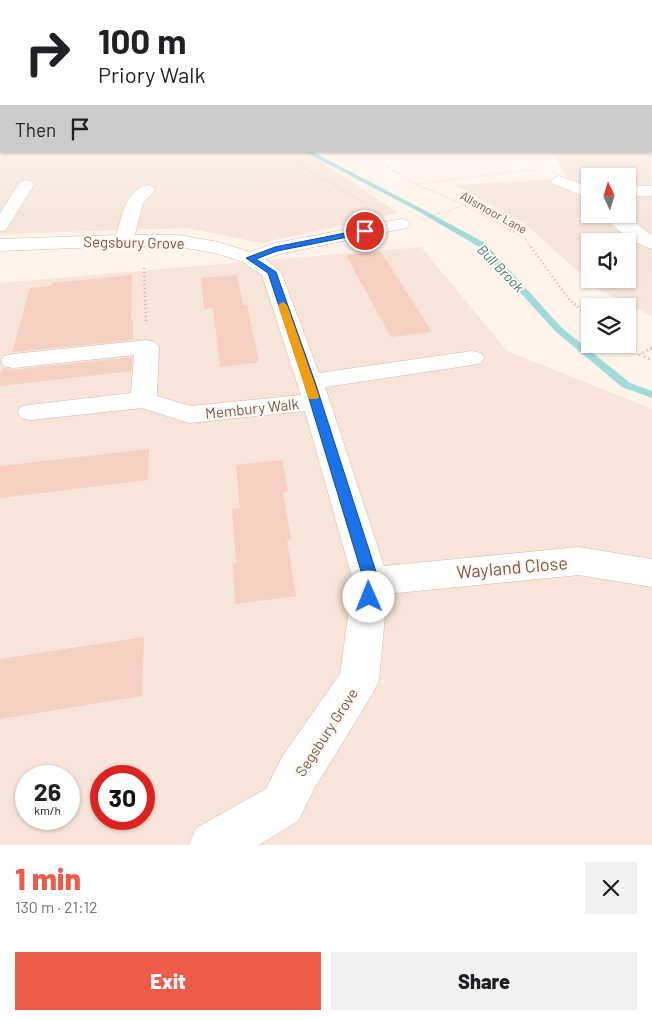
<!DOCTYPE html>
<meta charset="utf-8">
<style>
body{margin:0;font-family:Barlow,sans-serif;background:#f2f2f2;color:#202124;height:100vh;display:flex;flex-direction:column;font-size:19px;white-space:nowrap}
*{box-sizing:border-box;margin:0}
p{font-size:16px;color:#757577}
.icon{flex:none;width:28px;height:28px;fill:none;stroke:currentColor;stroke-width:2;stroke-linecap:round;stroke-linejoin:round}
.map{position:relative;height:845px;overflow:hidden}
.drawer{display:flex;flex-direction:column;background:#fff;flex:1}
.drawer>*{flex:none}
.top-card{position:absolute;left:0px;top:0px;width:652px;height:152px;box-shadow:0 1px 4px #0004;background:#fff;color:#202124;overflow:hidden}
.needle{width:32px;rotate:356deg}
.buttons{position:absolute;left:581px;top:168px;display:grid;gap:10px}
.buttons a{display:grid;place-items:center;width:55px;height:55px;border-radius:0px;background:#fff;box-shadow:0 1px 4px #0004;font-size:25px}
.speed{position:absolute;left:15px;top:765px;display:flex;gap:10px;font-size:25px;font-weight:700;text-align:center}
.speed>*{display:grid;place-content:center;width:65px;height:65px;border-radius:50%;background:#fff;box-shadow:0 1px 4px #0004;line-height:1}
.speed small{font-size:12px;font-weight:400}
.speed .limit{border:8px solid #d22;background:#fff;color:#111}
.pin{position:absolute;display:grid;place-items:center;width:42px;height:42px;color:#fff;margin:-21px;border:2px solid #fff;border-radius:50%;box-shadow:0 1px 5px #0007}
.me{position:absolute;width:55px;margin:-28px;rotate:359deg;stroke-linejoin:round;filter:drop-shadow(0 0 4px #0008)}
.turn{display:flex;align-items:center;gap:18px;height:105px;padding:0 15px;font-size:22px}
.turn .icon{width:65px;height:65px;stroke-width:2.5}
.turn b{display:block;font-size:35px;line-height:42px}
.then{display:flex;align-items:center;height:48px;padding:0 15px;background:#0003;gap:10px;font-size:19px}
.round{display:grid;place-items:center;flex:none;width:52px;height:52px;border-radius:0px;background:#f2f2f2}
.headline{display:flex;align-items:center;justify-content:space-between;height:85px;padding:0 15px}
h1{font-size:30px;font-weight:800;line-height:38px;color:#ee5c49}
.primary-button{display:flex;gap:10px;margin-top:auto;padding:10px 15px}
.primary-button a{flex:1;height:58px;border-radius:0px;background:#ee5c49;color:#fff;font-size:20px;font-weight:800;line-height:58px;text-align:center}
.primary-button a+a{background:#f2f2f2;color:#202124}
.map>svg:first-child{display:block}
</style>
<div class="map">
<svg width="652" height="845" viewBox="0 0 652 845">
<rect width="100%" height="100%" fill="#fef4ea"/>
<g fill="#f6e5d8" fill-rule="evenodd">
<path d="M0,105L1,151H306L398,213L261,243L187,228L0,234Z"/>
<path d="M651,106L652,316L598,289L524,223L454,185L568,178L551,151H651ZM590,176H628V214H590ZM590,241H628V279H590Z"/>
<path d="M421,247L507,351L652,409V845H0V283ZM26,776H69V819H26ZM101,776H144V819H101Z"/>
</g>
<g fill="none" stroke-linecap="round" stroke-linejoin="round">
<path fill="#a2dadc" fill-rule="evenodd" d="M303,151H311L422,209L485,243L561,327L630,383L652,391V398L622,387L555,331L479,247L418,211Z"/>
</g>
<g fill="#f5cfc0">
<path d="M381,252L432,332L391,337L346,255Z"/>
<path d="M132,275L131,320H133V340L12,352L30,288L51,286L52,283Z"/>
<path d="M237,275L243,305H247L259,362L220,367L213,308L204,309L201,278Z"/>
<path d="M132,357L131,371L0,386V374L3,368L13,370Z"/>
<path d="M149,449L148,480L0,498V466Z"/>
<path d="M282,460L288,491L283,492L291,539L287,540L296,596L235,604L233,563H236L232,509L240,508L236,465Z"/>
<path d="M144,637L142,696L0,719V659Z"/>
</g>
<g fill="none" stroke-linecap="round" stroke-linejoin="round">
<g stroke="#d2baae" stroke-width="1">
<g id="minor">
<rect x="651" y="125" width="1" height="8"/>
<path d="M559,176L590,187V199L554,184L551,181L554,178Z"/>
<path d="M26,180L32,182L34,185L6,230L0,231V213L20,182Z"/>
<path d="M147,185L153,187L155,190L143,203L135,235H179L218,242L250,252L275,243L401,219L407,220L410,224L407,228L401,229L280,254L265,259L281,272L319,373L472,351L481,353L484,358L481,363L472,365L325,387L384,566L579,547L652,559V587L579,575L387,594L379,680L373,693L314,789L298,821L259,845H189L196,828L266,789L282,757L340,674L353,581L305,411L189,423L142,408L31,420L21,418L18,412L21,406L131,393L134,355L13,368L4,366L1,361L4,356L13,354L147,340L155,342L159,347L157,396L191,406L301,395L262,275L243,262L215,253L179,247L124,246L0,251V239L116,235C122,217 126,190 147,185Z"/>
<rect x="628" y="186" width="24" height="10"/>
<path d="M604,214H622L652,235V249C636,245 612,228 604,214Z"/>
</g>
</g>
<g stroke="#dbb2a2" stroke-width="1" stroke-dasharray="0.5 2" stroke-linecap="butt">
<path d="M277,151L306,168"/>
<path d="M363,151L390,168"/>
</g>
<g stroke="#dbb2a2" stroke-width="2" stroke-dasharray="0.5 2.5" stroke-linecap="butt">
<path d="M304,167L366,204"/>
<path d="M388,167L415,184L466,205L525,238L532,248"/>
<path d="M416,184L528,170L535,172"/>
<path d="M428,217L466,205"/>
</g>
<g stroke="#dbb2a2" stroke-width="2.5" stroke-dasharray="1 3" stroke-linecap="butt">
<path d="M531,247L568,298L590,319"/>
<path d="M144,268L146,321"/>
<path d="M619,344L629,349"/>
<path d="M650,349L652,348"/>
</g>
<g stroke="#dbb2a2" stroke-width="3" stroke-dasharray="1 4" stroke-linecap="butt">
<path d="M626,348L652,360"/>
<path d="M638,355L652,348"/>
</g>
<use href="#minor" fill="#fff" fill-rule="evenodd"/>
</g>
<linearGradient id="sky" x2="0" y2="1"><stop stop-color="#96c9e9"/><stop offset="0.47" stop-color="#fffaf6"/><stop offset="1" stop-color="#fffaf6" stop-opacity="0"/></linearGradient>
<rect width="652" height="223" fill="url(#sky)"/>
<path fill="#1a73e8" stroke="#114b97" d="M365,229L369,231L368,233L277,251L256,259L276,272L315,382L379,581L375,602L369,603L364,602L362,597L364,581L304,382L268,273L246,258L275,247Z"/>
<path fill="#f59e0b" d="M283,302L287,305L319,397L317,399H309L308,397L278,305Z"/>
<g text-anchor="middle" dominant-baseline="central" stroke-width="4" stroke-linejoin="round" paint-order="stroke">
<g font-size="12" fill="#7c574b" stroke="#fff9f2">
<text transform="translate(494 212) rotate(29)">Allsmoor Lane</text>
</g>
<g font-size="14" font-style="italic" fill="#3c7d82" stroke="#fff9f2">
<text transform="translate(501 268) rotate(46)">Bull Brook</text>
</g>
<g font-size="15" fill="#7c574b" stroke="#fff9f2">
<text transform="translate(134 242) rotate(1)">Segsbury Grove</text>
<text transform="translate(252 408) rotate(-6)">Membury Walk</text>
<text transform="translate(326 732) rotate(-57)">Segsbury Grove</text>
</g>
<g font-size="18" fill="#7c574b" stroke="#fff9f2">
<text transform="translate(512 567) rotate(-5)">Wayland Close</text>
</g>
</g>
</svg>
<div class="buttons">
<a><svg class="needle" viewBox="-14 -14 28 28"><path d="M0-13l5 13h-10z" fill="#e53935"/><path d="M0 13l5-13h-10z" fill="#757577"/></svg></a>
<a><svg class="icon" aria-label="sound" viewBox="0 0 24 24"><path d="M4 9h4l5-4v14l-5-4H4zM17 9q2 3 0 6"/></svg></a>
<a><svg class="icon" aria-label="layers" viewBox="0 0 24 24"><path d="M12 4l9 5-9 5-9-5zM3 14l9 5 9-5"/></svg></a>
</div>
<div class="speed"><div>26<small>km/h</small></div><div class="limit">30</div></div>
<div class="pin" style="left:365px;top:231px;background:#d93025"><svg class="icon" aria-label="arrive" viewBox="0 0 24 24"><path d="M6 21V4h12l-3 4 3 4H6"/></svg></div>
<svg class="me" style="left:369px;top:597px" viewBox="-20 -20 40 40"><circle r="19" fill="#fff"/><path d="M0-13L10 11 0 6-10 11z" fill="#1a73e8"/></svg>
<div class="top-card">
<div class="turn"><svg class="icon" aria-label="right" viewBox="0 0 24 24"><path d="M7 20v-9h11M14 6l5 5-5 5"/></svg><div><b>100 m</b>Priory Walk</div></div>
<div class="then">Then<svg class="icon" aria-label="arrive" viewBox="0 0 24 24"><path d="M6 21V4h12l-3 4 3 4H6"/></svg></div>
</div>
</div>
<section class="drawer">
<div class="headline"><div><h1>1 min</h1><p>130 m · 21:12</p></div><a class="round"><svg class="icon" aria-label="close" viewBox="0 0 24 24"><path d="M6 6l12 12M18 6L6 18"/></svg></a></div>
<div class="primary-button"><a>Exit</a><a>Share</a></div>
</section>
